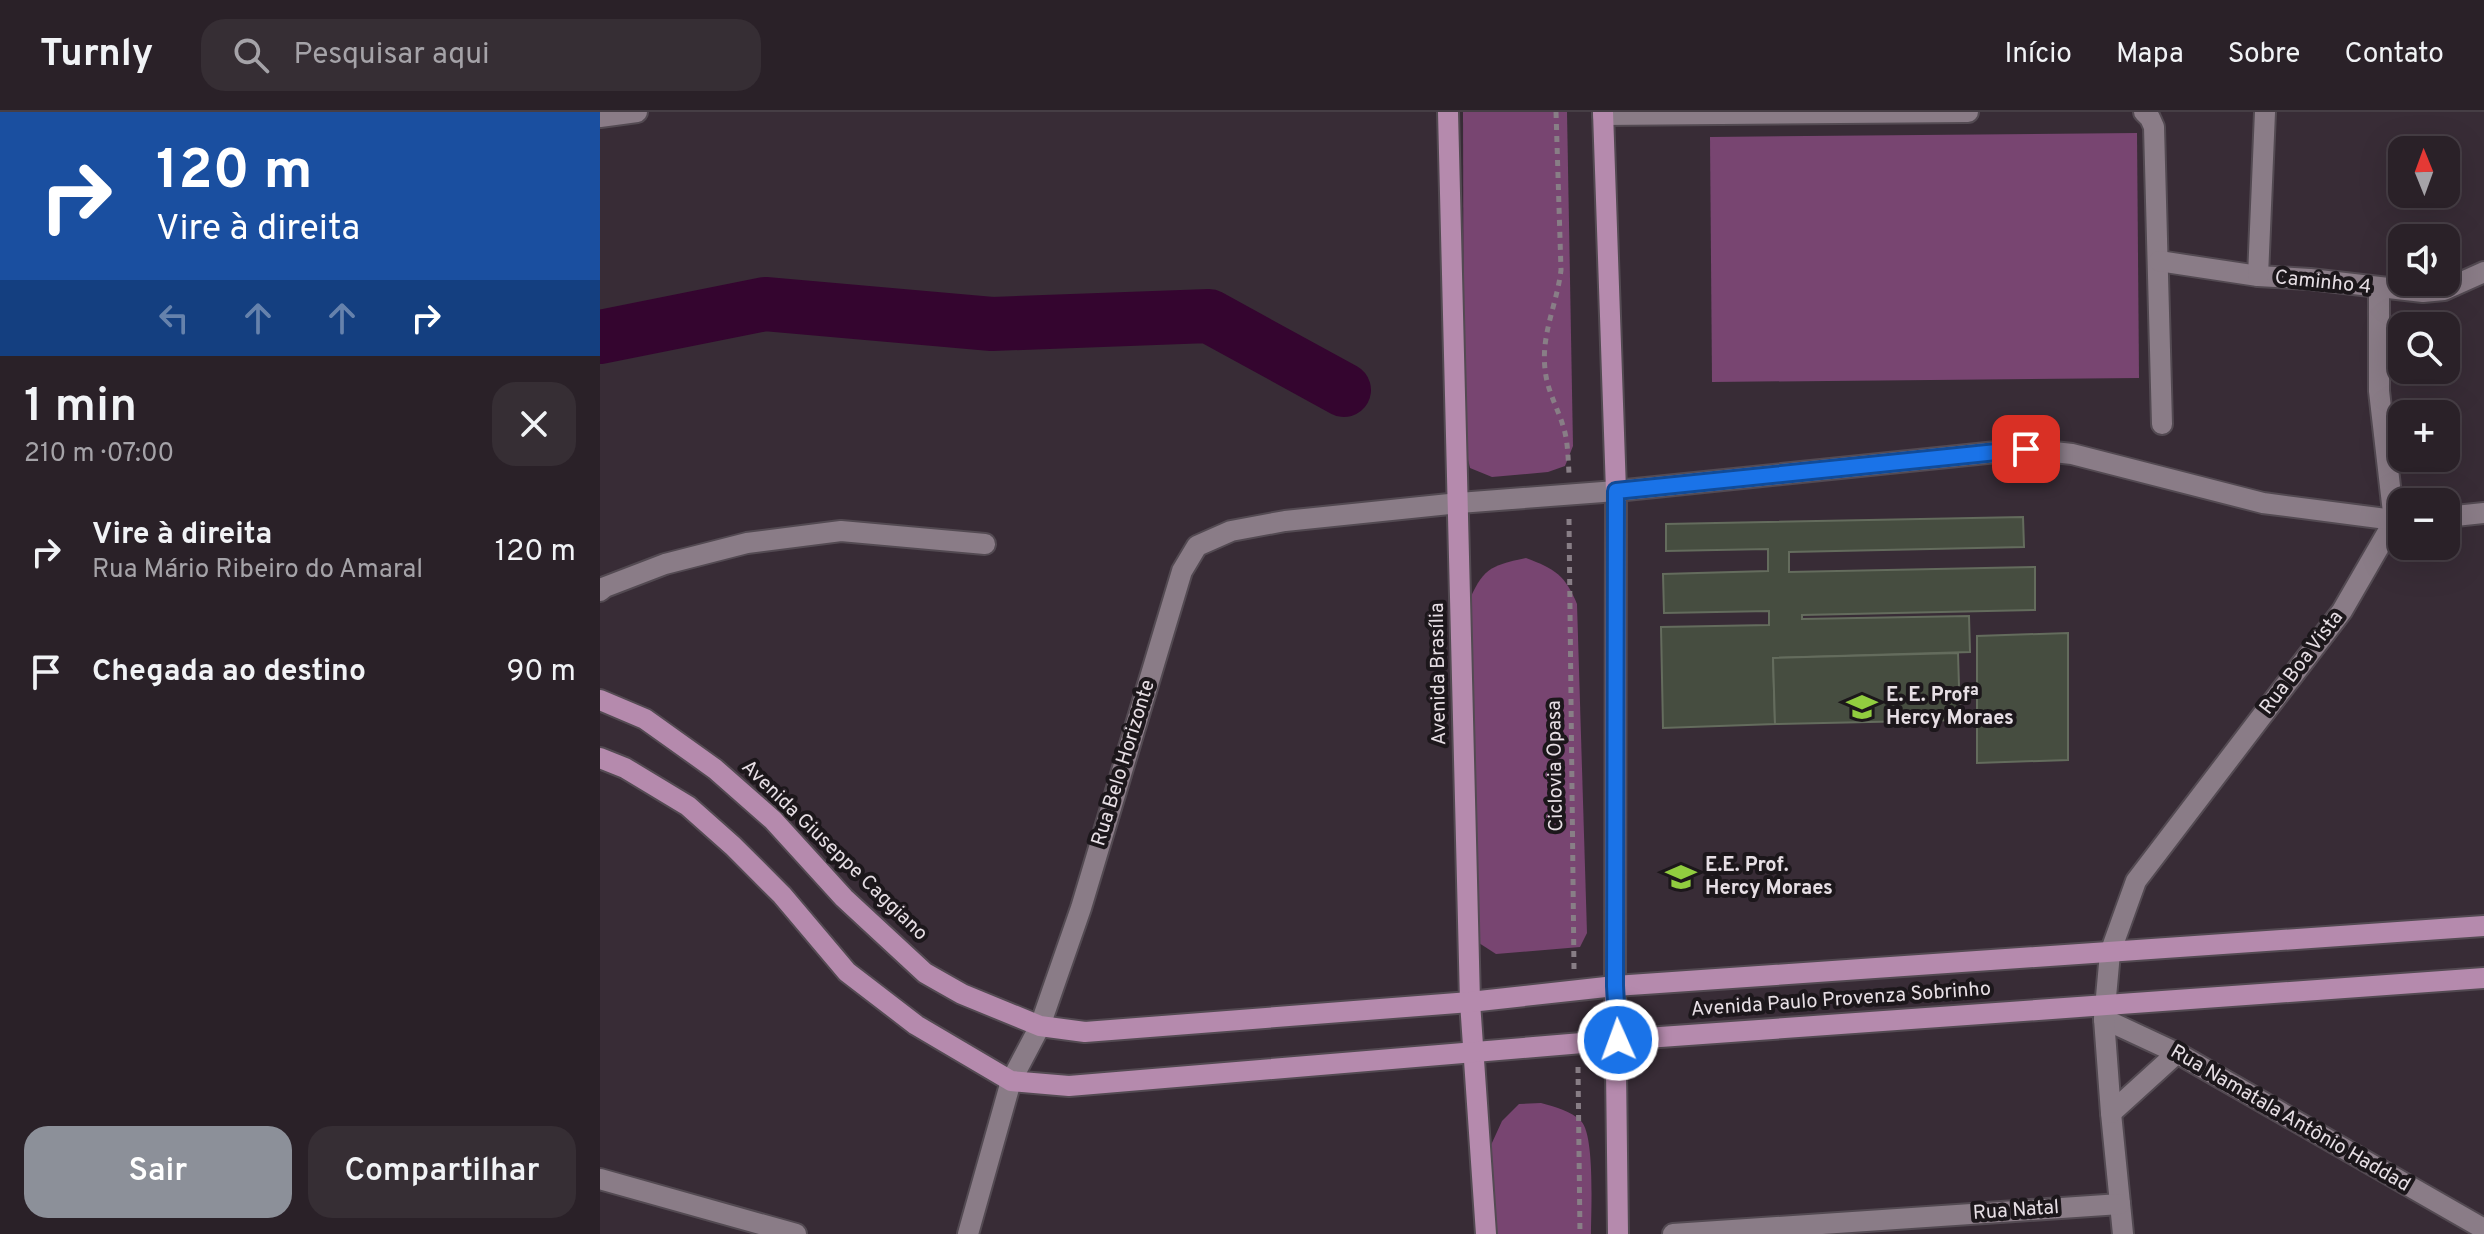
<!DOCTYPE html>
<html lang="pt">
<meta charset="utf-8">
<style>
body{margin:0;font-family:Overpass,sans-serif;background:#362e34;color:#f1f3f6;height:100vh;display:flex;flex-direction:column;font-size:30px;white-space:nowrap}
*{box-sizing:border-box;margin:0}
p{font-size:26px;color:#a5a3a8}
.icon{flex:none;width:44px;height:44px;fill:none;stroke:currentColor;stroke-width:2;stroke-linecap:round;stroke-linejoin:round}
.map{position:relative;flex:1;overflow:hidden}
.side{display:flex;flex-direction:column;background:#2a2128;width:600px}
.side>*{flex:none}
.hud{background:#1a4fa0;color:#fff;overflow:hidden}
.needle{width:52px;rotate:359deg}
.fabs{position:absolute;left:1788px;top:24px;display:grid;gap:16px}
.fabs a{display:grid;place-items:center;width:72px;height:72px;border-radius:16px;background:#2a2128;box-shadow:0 8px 32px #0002,0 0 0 2px #463e45;font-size:40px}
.pin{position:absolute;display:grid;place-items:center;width:68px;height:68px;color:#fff;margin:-34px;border-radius:16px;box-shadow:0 4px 12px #0006}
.me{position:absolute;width:88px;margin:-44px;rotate:358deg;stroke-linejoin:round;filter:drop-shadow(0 0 6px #0008)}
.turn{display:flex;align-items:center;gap:28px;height:168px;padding:0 24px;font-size:36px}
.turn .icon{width:104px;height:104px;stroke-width:2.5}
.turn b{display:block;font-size:56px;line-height:68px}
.lanes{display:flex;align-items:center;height:76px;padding:0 24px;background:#0003;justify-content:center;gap:40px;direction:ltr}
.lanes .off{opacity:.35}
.round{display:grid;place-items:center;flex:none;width:84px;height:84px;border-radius:24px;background:#362e34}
.head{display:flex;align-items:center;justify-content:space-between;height:136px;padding:0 24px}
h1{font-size:48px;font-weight:600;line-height:60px}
.primary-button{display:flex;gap:16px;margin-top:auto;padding:16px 24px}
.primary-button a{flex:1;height:92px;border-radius:24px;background:#8c9099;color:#fff;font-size:32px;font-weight:600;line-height:92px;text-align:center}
.primary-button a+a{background:#362e34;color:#f1f3f6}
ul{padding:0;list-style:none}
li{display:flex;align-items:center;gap:24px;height:120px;padding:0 24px}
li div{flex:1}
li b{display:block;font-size:30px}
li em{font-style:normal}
header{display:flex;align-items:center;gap:48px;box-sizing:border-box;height:112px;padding:0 40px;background:#2a2128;border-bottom:2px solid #463e45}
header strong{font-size:38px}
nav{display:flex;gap:44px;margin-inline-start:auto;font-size:28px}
.search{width:560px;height:72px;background:#362e34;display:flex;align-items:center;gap:20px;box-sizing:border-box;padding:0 28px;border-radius:24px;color:#a5a3a8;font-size:30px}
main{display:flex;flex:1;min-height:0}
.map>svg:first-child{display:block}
</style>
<header>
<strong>Turnly</strong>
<div class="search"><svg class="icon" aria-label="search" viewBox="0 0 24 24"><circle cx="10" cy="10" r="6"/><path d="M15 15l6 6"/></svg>Pesquisar aqui</div>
<nav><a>Início</a><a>Mapa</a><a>Sobre</a><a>Contato</a></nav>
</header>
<main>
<section class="side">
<div class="hud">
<div class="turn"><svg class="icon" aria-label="right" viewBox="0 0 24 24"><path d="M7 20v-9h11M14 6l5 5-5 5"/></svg><div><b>120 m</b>Vire à direita</div></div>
<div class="lanes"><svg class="icon off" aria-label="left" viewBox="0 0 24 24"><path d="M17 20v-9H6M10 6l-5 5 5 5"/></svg><svg class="icon off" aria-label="ahead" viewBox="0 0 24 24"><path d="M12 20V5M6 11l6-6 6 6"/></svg><svg class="icon off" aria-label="ahead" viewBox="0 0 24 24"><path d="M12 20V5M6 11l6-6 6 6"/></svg><svg class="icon" aria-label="right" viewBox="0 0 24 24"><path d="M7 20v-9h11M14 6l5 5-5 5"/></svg></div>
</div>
<div class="head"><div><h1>1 min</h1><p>210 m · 07:00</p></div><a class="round"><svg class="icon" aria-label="close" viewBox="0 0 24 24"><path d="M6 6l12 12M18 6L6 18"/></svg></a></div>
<ul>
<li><svg class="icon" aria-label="right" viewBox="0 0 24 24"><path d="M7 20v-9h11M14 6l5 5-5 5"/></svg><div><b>Vire à direita</b><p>Rua Mário Ribeiro do Amaral</p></div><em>120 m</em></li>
<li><svg class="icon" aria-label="arrive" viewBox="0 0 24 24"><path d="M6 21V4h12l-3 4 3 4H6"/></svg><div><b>Chegada ao destino</b></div><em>90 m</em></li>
</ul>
<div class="primary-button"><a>Sair</a><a>Compartilhar</a></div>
</section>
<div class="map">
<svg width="1884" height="1122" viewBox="0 0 1884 1122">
<rect width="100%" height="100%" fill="#382c36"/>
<g fill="#784571">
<path d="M863,0H967L973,334L965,354L948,360L892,365L870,356L864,331Z"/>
<path d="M1537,21L1539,266L1112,270L1110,25Z"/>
<path d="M926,446C955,457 965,463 977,492L987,821L980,835L896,842L879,831L872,798L867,493C883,457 888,454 926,446Z"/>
<path d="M941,991C955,995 971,999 981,1009C995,1023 991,1099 991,1122H893L891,1033L902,1009L919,992Z"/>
</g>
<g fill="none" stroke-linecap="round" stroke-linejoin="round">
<path stroke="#34052f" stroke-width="54" d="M0,225L165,192L392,212L609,204L744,278"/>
</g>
<g fill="#464d40" stroke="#646c5d" stroke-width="2">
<path d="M1423,405L1424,435L1189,440V460L1435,455V498L1202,503V507L1369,504L1370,540L1173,546L1175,612L1063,616L1061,515L1169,513V499L1064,501L1063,462L1168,459V437L1066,439V412Z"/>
<path d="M1468,521V648L1377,651V524Z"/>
<path d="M1358,541L1360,608L1175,612L1173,546Z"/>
</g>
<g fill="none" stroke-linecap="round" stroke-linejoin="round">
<g stroke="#534a52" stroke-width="24">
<g id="minor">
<path d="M1544,0L1550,6L1554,15L1562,312"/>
<path d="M1003,3L1368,0"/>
<path d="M0,5L37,0"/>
<path d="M1559,149L1658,164L1710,167L1823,180L1844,178L1884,160"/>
<path d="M1658,164L1665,0"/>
<path d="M1779,177V279L1794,409L1742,499L1536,769L1510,841L1504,907L1577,941L1884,1117"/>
<path d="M1846,405L1884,401"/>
<path d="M0,479L5,475L65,452L147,431L241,419L385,432"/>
<path d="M1504,907L1511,1001L1523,1122"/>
<path d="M1511,1001L1577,941"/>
<path d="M0,1067L196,1122"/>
<path d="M368,1122L411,969L440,914L481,796L582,459L597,434L631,419L685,409L859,391L1016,379L1426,337L1472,342L1663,391L1802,409"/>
<path d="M1073,1122L1520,1092"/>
</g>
</g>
<g stroke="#534a52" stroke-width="24">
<g id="major">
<path d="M848,0L870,890L886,1122"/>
<path d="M1003,0L1016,379L1015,874L1018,1122"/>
<path d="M0,588L45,607L115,657L173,708L244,786L325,861L362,882L440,914L485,920L870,890L1015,874L1884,814"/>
<path d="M0,646L25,656L88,694L133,734L182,783L247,860L316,913L411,969L469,974L1018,928L1884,866"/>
</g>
</g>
<g stroke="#887e86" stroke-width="5" stroke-dasharray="6 6" stroke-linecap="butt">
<path d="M956,0L961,158C957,192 941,222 945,257C947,279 958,296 964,317C968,331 968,346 969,361"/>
<path d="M969,407L974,857"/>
<path d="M978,955L980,1122"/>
</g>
<use href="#minor" stroke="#8a7c87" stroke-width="20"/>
<use href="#major" stroke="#b58aad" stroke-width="20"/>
</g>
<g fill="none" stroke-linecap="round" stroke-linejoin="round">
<g stroke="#114b97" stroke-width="20">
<path id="route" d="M1018,928L1015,874L1016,379L1426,337"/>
</g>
<use href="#route" stroke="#1a73e8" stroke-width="14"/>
</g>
<defs>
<g id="school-bare" transform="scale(2.4)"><path d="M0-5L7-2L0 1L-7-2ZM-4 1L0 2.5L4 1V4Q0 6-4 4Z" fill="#91cd3f" stroke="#1c171b" stroke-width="2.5" paint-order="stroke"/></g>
</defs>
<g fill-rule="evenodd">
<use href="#school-bare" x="1262" y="595"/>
<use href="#school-bare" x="1081" y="765"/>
</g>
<g text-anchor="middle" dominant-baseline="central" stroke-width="8" stroke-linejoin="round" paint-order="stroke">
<g font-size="20" fill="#e7dfe5" stroke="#1c171b">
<text transform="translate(1723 171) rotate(6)">Caminho 4</text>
<text transform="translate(1702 551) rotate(-53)">Rua Boa Vista</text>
<text transform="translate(839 562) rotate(-91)">Avenida Brasília</text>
<text transform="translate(524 651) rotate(-73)">Rua Belo Horizonte</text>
<text transform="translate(956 654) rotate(-91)">Ciclovia Opasa</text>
<text transform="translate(234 739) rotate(44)">Avenida Giuseppe Caggiano</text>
<text transform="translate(1241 888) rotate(-4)">Avenida Paulo Provenza Sobrinho</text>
<text transform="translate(1690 1007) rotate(30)">Rua Namatala Antônio Haddad</text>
<text transform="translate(1416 1099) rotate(-4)">Rua Natal</text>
</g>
<g font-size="20" font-weight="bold" fill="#e7dfe5" stroke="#1c171b" text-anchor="start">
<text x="1286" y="584">E. E. Profª<tspan x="1286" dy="23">Hercy Moraes</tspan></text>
<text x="1105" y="754">E.E. Prof.<tspan x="1105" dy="23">Hercy Moraes</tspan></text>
</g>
</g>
</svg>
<div class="fabs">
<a><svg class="needle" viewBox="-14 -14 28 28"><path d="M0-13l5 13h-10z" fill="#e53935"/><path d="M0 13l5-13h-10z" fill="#a5a3a8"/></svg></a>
<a><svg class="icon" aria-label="sound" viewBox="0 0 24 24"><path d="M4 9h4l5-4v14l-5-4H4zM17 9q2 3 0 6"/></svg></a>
<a><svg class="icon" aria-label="search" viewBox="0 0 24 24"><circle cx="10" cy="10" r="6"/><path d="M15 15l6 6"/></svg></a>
<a>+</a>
<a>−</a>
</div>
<div class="pin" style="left:1426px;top:337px;background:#d93025"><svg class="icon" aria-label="arrive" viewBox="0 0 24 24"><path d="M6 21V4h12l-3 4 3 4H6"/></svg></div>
<svg class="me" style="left:1018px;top:928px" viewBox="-20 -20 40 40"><circle r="17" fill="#1a73e8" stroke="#fff" stroke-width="3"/><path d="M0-11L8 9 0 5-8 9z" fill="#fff"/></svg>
</div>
</main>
